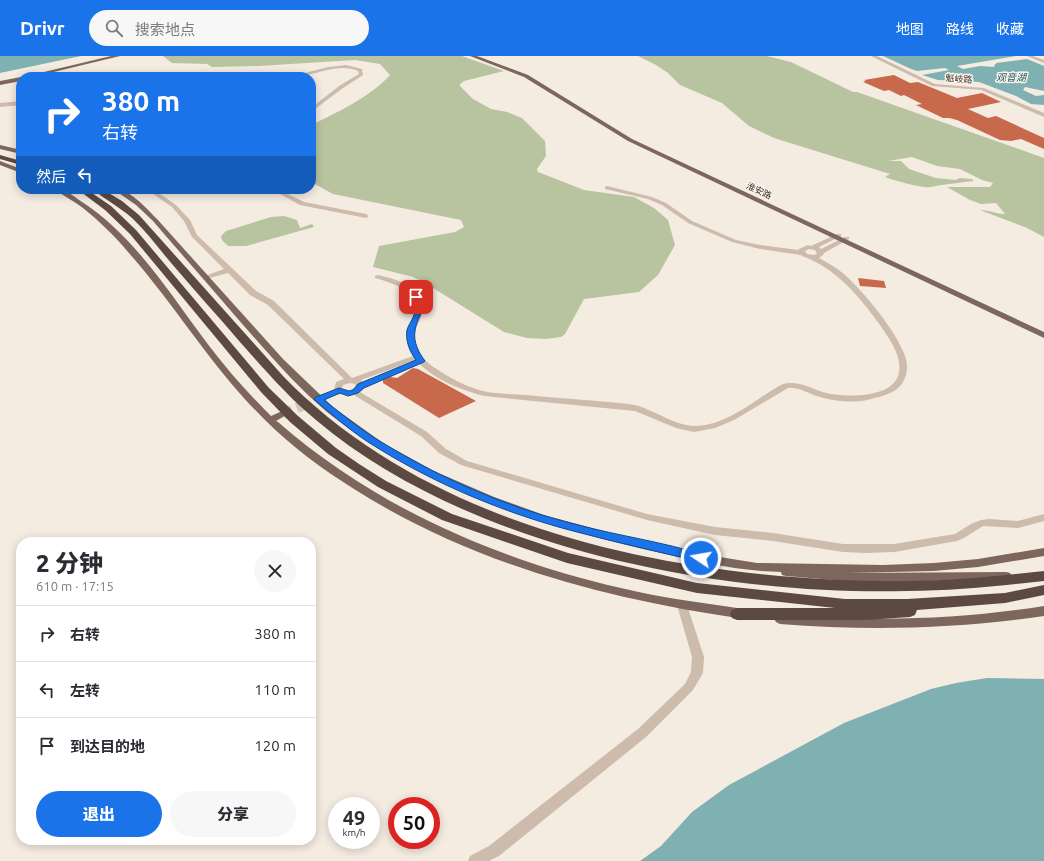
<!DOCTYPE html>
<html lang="zh">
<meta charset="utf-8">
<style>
body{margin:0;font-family:Ubuntu,"Noto Sans SC",sans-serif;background:#f7f7f7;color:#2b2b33;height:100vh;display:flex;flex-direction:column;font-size:15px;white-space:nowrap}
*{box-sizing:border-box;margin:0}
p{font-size:13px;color:#7c7c81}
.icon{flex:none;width:22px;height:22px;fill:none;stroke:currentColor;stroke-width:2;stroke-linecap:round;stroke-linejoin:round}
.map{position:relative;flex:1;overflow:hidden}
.drawer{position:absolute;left:16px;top:481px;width:300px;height:308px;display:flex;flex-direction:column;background:#fff;border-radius:16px;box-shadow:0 2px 10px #0003}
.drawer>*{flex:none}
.top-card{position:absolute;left:16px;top:16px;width:300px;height:122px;border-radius:16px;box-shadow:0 2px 10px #0003;background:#1a73e8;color:#fff;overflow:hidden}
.speed{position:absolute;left:328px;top:741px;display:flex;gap:8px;font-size:20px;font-weight:700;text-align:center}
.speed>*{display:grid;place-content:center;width:52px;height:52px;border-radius:50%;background:#fff;box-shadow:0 2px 10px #0003;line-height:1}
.speed small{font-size:10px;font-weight:400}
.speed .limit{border:6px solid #d22;background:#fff;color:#111}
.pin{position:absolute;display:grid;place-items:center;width:34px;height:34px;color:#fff;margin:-17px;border-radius:8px;box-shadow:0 2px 6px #0006}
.me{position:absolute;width:44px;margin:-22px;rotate:282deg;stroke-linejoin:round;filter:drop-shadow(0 0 3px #0008)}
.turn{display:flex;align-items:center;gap:14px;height:84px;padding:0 20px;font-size:18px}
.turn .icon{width:52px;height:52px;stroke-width:2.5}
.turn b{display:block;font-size:28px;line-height:34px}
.then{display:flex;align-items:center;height:38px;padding:0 20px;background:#0003;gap:8px;font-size:15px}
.round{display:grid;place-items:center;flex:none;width:42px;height:42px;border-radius:21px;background:#f7f7f7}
.summary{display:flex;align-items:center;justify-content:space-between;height:68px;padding:0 20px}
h1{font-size:24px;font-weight:800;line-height:30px}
.action{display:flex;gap:8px;margin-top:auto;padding:8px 20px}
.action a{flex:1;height:46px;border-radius:24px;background:#1a73e8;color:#fff;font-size:16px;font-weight:800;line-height:46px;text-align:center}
.action a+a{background:#f7f7f7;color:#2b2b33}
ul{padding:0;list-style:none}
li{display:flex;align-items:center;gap:12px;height:56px;padding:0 20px;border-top:1px solid #e1e1e2}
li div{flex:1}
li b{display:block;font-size:15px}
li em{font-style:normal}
header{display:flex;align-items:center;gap:24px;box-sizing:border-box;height:56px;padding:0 20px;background:#1a73e8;color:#fff}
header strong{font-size:19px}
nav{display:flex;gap:22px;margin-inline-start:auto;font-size:14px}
.search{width:280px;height:36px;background:#f7f7f7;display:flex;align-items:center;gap:10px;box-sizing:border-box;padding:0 14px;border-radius:22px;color:#7c7c81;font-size:15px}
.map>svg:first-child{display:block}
</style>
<header>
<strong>Drivr</strong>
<div class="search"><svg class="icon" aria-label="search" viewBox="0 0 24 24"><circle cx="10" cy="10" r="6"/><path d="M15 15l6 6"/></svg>搜索地点</div>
<nav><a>地图</a><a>路线</a><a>收藏</a></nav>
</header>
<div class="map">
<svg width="1044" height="805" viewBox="0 0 1044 805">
<rect width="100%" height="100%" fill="#f4ebe1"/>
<g fill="#b8c4a0">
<path d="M163,0H462L504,15L464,25L460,28V30L473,43L491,53L507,56L522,62L545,85L546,100L537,113L538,116L584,134L634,141L654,152L668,164L675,189L658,219L639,236L584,243L565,278L561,281L546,283L527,282L504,276L425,227L413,221L373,211L379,190L455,176L464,171L461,164L333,138L311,126V69C337,57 371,40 390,19L380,8L355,4L259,10L212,11L207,8L172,7Z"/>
<path d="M638,0H767L791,6L853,36H857L1044,102V181L1027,172L980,154C989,154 996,158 1005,158L996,147L981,148L970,144L947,131H990L993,127L982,124L960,113L937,110L912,101L888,105H901L909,113L936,122L955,124L960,122L972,123L974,125C959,127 944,128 931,131C924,133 893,124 885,121L890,118L774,82L749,70L722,47L680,29L668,17L656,9Z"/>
<path d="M284,160L297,164L300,172L312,168L314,171L246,190H228L222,184L221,180L226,175L271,161Z"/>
</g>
<g fill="#7fb0b2">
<path d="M0,0H81L0,17Z"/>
<path d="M883,0H1016L957,10L963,13L980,10L995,11L993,10H995L994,9L996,8V7L1027,3L1044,10V35L1025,31L1023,34L1036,40L1044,39V49L1031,48L1016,40L979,26L938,24L922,19L949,14L945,12L917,15L911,13Z"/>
<path d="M987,622L1044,623V805H640L661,790L692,756L729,729L844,667L931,633L956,627Z"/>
</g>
<g fill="#c8694b">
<path d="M894,19L910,27L918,26L957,42L982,37L1001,46L968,53L988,62L996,60L1044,82V93L1021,83L1011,85L1000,84L957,64L949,62H943L916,49L922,48L904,39L901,40L889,34L884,35L863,26L866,25L864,24Z"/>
<path d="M858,222L884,225L886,232L860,230Z"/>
<path d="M413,312L418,313L476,345L439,362L383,327V324L390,321L397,322Z"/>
</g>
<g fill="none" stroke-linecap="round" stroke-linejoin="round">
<path stroke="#cfc6bd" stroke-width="10" stroke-dasharray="10 5" stroke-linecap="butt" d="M283,358L311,346"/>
<g fill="#cdbbac" fill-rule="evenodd">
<path d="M871,0H877L935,28L984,32L1044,57V61L981,34L932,30Z"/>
<path d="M1027,0H1033L1044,4V7Z"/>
<path d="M346,9L362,13L363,19L343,32L311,56V52L339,30L359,18L358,15C336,6 314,21 293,21V20L328,11Z"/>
<path d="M21,45V49L0,51V47Z"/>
<path d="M607,130L652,141L666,147L692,165L736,184L760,189L798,194L799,193L808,189L811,190L837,178H841V180L819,191L821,193L845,181H849V183L824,197L823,199L819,202C828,207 837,212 845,219C864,236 899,278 906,303C908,311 907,319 903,326C897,337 882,340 871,343C853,348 831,345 814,339C805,336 797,331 788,332L734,364L715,372L694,376L676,372L635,355L484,340C461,334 432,323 416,304L361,324L363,326L392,314L396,316L364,332L360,336L427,376L446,393L467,405L647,458L715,471L773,477L843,488H894L955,478L971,468L981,464L989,463L1018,465L1044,458V465L1018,472L983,470L964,482L957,485L894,496L866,497L843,496L773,485L715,479L647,464L461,409L439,397L421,380L354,339C348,340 342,337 337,339C330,341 323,346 315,345L314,343L315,341L334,334L336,326L344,323L268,249L250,239L228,217L209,222H205V220L224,213L192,181L184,165L172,151L146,133H153L176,149L190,164L197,179L256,235L274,245L352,322L413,300C401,283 410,275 414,259C421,235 392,227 375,222V220L377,219C393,222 423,230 423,252C423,259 419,265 416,272C411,288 420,301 432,310C448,321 468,332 487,336C500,338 513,338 526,339C562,343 599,344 635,349C654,354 676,370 695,370C719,370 744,353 763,340C772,335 780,327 790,327C804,326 817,336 831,338C850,341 895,342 899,316C902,299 888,281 880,269C858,239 837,213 802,200L801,199L760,193L732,186L688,167L662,149L648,143L605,133V131ZM809,193L815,194L817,198L813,199L807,198L805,195ZM350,327L355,328L356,331L349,335L342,332L343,329Z"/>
<path d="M271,133H278L304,146L366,158L369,160L366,162L300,149Z"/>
<path d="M682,545L686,546L687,549L704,601L703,617L693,634L646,681L499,800L489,805H468L470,800L489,790L638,673L685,628L691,616L692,601L677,549L678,546Z"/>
</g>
<g fill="#7d675c" fill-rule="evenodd">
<path d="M111,0H120L33,21H23Z"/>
<path d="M470,0H477L528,19L632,83L1044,276V282L628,85L524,21Z"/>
<path d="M21,21V25L0,29V25Z"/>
<path d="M0,89L21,94V98L0,93Z"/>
<path d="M0,105L21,113V117L0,109Z"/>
<path d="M55,133C65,133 71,138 79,144C135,179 171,240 210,291C229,316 249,338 271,360L280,356H286L288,358L276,365L278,366C375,451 496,503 621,532C662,542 703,547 744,553L748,555L750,558L748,561L744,563C607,543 472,508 354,433C322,413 291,390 264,363C212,312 176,250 128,196C115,180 99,165 83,152C74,145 63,140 55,133Z"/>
<path d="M113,133C130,133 145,151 157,163L283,303L333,351L383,387L434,415L494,441L544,459L614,478L701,498L757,507L883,509L934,507L978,503L1044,492V500L978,511L934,515L847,517L1006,516L1010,517L1012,520L1010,523L1006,524L859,526L786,520L782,519L781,516C735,515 692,504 648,494C534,467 420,430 327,356C297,331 270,299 244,270C214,235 183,200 153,165L136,149Z"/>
<path d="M1044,550V560C956,573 869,575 780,568L776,566L774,563L776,560L780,558C869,566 956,564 1044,550Z"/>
</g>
<g fill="#5c4a42" fill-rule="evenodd">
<path d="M0,99L21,105V109L0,103Z"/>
<path d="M77,133H86L111,150L136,174L269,332L298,360L336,392L359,408L386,425L452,458L568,497L697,527L845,543H907L1005,537L1044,529V539L1005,547L917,554L915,559L910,561L866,564H737L732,562L730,558L732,554L737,552H835L697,537L567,507L442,464L378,431L328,398L290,366L261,336L130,178L105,154Z"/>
<path d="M93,133H102L122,145L139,159L283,320C437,479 692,526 906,525C952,525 998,520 1044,515V525C999,530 953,535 908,535C715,540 466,491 316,364C288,341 264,313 240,286C217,259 194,234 172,208C159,193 147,176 132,162C120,151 105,144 93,133Z"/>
</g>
</g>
<path fill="#1a73e8" stroke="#114b97" d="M413,239H418C427,256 417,260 415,275C413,286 419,297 425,305L424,306L364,332L358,337L348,340L340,337L324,344C343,359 362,375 383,387C443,424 510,452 578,469C620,480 663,486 705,499L706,502L705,504L701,506C660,496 618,487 577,476C507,458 437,429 376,391C354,378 335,361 316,345L314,343L316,341L339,332L349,335L353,334L358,328L416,304C410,296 405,284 407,274C409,267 415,261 415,253C415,249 413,245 412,241Z"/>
<g text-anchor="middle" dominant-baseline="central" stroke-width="3" stroke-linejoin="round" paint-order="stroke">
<g font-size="9" fill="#3b302b" stroke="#fbf5ee">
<text transform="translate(959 23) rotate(4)">魁岐路</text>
<text transform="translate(759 135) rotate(25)">淮安路</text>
</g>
<g font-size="10" font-style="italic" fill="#1f5a5e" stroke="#fbf5ee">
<text x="1011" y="21">观音湖</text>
</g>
</g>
</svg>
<div class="speed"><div>49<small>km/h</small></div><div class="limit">50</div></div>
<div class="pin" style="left:416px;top:241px;background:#d93025"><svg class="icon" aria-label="arrive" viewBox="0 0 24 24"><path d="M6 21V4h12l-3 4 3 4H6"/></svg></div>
<svg class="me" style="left:701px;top:502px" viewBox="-20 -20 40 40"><circle r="17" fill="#1a73e8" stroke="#fff" stroke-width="3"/><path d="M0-11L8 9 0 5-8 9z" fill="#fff"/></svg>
<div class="top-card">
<div class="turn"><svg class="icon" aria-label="right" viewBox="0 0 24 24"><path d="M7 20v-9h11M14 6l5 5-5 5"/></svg><div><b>380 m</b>右转</div></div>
<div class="then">然后<svg class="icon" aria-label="left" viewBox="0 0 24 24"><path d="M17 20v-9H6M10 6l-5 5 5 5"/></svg></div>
</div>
<section class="drawer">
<div class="summary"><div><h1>2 分钟</h1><p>610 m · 17:15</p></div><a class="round"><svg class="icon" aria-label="close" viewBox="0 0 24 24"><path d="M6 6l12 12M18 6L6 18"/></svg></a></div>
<ul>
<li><svg class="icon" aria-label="right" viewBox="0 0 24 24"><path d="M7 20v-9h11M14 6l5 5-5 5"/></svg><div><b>右转</b></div><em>380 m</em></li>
<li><svg class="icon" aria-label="left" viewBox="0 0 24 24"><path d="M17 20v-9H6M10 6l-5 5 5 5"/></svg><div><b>左转</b></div><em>110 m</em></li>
<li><svg class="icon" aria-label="arrive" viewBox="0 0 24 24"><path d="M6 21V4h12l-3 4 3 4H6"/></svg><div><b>到达目的地</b></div><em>120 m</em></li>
</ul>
<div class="action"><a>退出</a><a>分享</a></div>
</section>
</div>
